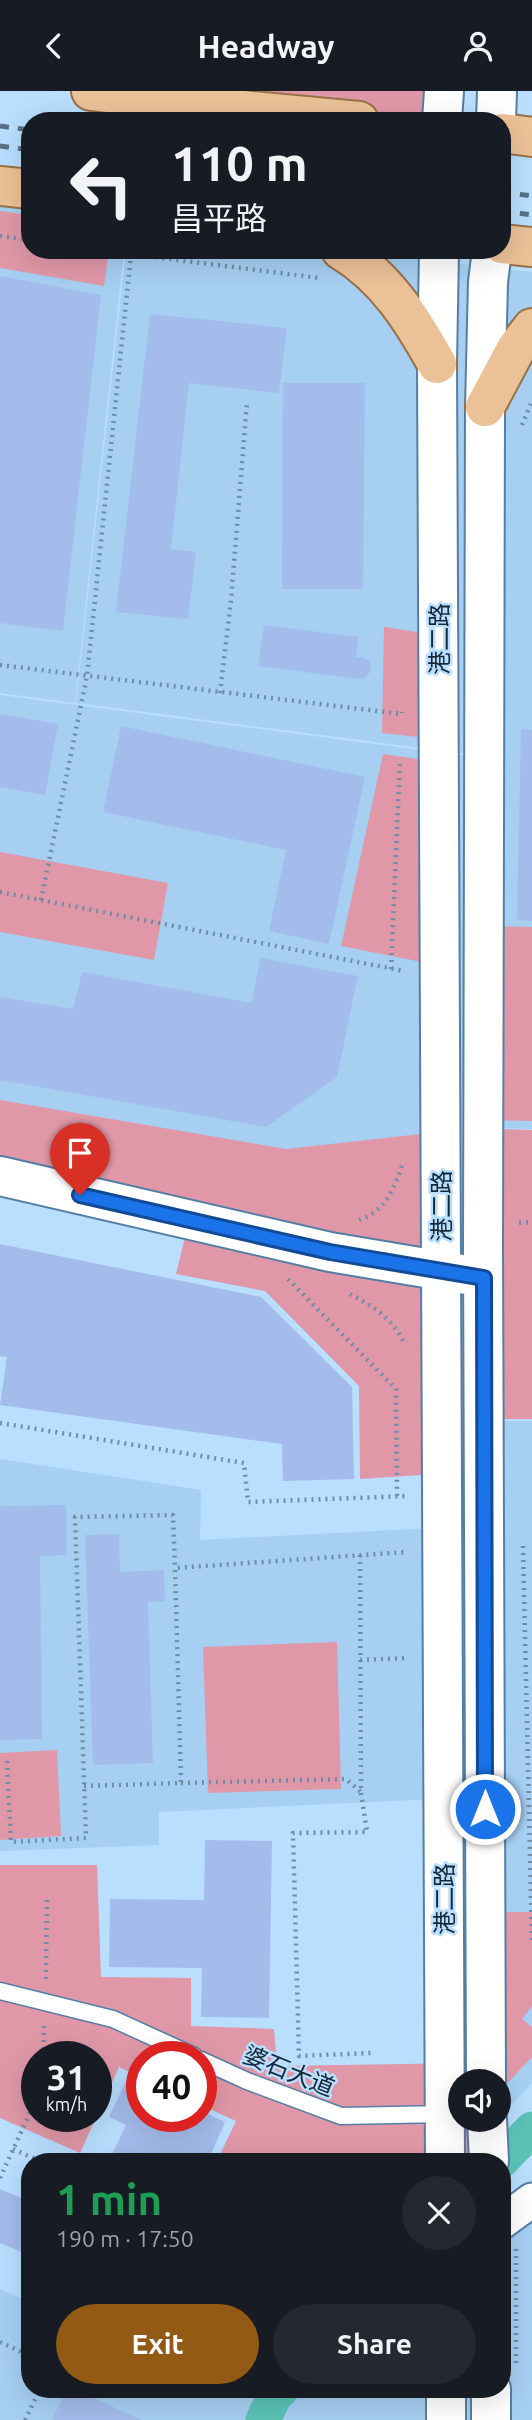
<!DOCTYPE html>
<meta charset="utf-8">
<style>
body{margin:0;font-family:Ubuntu,"Noto Sans SC",sans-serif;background:#242831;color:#f1f3f6;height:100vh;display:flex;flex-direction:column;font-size:26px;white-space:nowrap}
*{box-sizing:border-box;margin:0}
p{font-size:23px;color:#9ea1a6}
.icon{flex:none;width:38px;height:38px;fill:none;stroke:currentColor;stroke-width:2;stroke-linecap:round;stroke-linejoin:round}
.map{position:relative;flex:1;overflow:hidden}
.drawer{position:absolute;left:21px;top:2062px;width:490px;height:245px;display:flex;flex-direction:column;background:#171b24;border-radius:28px;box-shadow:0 7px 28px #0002}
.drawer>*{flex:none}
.banner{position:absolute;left:21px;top:21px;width:490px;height:147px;border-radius:28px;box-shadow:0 7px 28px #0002;background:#171b24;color:#f1f3f6;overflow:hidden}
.tools{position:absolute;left:448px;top:1978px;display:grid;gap:14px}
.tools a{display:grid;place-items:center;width:63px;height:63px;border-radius:50%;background:#171b24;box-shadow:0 7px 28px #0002;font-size:35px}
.speed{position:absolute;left:21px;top:1950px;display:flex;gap:14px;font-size:35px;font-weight:700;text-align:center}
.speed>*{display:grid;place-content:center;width:91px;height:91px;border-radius:50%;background:#171b24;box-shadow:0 7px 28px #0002;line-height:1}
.speed small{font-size:18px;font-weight:400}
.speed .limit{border:10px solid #d22;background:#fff;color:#111}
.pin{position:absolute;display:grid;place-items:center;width:60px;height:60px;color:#fff;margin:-72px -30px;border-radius:50% 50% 50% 0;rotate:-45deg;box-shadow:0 0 7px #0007}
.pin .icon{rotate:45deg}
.me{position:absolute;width:77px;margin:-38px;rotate:0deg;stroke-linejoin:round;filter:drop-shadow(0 0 5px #0008)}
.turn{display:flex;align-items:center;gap:24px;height:147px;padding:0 35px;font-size:32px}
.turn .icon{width:91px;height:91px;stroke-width:2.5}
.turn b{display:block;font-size:49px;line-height:60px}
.round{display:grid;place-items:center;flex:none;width:74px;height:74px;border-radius:37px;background:#242831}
.summary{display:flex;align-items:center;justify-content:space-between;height:119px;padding:0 35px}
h1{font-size:42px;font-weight:700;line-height:52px;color:#1e9e55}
.primary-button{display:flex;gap:14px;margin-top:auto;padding:14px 35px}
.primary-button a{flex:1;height:80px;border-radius:42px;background:#935a15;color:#fff;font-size:28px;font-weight:700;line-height:80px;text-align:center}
.primary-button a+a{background:#242831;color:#f1f3f6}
header{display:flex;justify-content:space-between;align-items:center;height:91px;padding:0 35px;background:#171b24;font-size:32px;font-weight:700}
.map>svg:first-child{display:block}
</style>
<header><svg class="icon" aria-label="back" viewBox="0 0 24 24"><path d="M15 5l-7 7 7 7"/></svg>Headway<svg class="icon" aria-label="person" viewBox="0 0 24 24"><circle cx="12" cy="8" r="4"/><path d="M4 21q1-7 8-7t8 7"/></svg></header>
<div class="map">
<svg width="532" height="2329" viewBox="0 0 532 2329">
<rect width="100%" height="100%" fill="#b9defe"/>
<g fill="#a6cff2">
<path d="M0,109L30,114V159H124L75,612L0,602Z"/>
<path d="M126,159H362L468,174L467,663L76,612Z"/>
<path d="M473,174L532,181V1038L473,1036Z"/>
<path d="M0,604L467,665V1190L0,1085Z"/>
<path d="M475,1330H532V1992L499,2027Z"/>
<path d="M0,1368L201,1399L200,1449L471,1435L476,1706L159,1721V1754L0,1760Z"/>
<path d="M532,2115V2329H484L502,2298V2142Z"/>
<path d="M0,2198L30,2211V2298H233L266,2312L258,2329H0Z"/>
<path d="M287,2298H477V2329H268L279,2307Z"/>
</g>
<g fill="#e098a8" fill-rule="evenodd">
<path d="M174,0H457L450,30Z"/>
<path d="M0,120L30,124V159H109L104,195L0,177Z"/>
<path d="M384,536L457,547L455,650L382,642Z"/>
<path d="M383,663L459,674L457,878L341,855Z"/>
<path d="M0,761L168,792L154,869L0,841Z"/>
<path d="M480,835L532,836V1030L479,1029Z"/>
<path d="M0,1009L286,1058L457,1039L458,1182L0,1078Z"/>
<path d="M472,1037L532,1039V1328H474Z"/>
<path d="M187,1138L461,1201L467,1381L360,1388L359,1295L265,1200L176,1183Z"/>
<path d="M337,1551L341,1698L208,1702L203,1556Z"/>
<path d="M57,1659L61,1745L0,1749V1662Z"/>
<path d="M0,1774H97L101,1886L191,1887V1935L274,1938L277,1975L468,1972V1990H460V2028H470L471,2070H217L236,2030L201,2014V1965H142V1987L119,1976L80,2062L0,2027ZM37,1965H96V2025H37Z"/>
<path d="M491,1821H532V1915L522,1928L532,1936V1966L499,2001Z"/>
</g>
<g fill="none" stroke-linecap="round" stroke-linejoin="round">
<g stroke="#5bc2b5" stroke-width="35">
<path d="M501,2070L532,2038"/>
<path d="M263,2329L274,2306L282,2298"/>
</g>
</g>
<g fill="#a4bcec">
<path d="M0,185L101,204L63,540L0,532Z"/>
<path d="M150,223L287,237L279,302L189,292L171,458L196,461L188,528L116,521Z"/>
<path d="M283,292H365L363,498H282Z"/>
<path d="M264,534L358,546L356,566H363L369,570L371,573L370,581L365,587L359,588L258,575Z"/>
<path d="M0,623L58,633L45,704L0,696Z"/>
<path d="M121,635L365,686L329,853L269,840L286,759L103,721Z"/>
<path d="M521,638L532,639V830L517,829Z"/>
<path d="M260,867L358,885L337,986L266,1036L0,989V906L73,918L82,881L252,912Z"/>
<path d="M0,1153L261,1206L352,1296L354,1388L283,1390L282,1353L0,1314L7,1266L0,1265Z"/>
<path d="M66,1414L67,1464L40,1465L42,1648L0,1649V1415Z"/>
<path d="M119,1443L120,1481L164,1479L165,1510L148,1511L153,1672L93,1674L85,1444Z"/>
<path d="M205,1749L272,1750L269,1927L201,1926L202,1877L109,1876L110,1808L204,1809Z"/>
<path d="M128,1986L142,1993V2025H201V2020L225,2031L208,2070H109L126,2034L109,2026Z"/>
<path d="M0,2098L30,2111V2165L0,2152Z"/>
<path d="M67,2298H74L142,2329H52Z"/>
</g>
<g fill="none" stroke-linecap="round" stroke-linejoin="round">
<g stroke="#547fa4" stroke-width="19">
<g id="lane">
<path d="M0,1900L113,1928L194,1965"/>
<path d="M201,1969L247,1990L341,2025L445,2023"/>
</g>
</g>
<g stroke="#547fa4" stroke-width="37">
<path id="street" d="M502,2131L532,2109"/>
</g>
<g stroke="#547fa4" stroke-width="42">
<g id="secondary">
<path d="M442,30L444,0"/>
<path d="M496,30L497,0"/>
<path d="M439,159L437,273L445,2070"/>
<path d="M0,1085L330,1161L467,1184"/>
<path d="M486,1990L483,1156L485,316L488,191L492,159"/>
<path d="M487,2028L489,2070"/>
<path d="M446,2298V2329"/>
<path d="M491,2298V2329"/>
</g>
</g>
<g stroke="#987148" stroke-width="42">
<g id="primary">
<path d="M91,0L252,20L359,30"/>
<path d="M502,42L532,46"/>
<path d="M0,95L30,98"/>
<path d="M502,153L532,156"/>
<path d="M341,159C386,186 412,228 437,273"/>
<path d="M485,316L516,258L532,237"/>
</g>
</g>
<g stroke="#708da5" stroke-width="4.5" stroke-dasharray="2 5" stroke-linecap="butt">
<path d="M0,145L30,149"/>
<path d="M100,159L319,187"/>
<path d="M522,334L532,310"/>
<path d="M0,574L402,623V621"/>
<path d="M220,602L231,509L247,311"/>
<path d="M0,801L404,880"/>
<path d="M41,809L87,585L131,164"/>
<path d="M391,878L400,669"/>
<path d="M359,1129C386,1120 394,1097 403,1072"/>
<path d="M519,1132L532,1131"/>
<path d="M288,1188L396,1298L397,1405"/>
<path d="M350,1203C373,1215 393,1228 404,1252"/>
<path d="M0,1332L244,1372L248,1411L407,1405"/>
<path d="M523,1455L532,1852"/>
<path d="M360,1464L361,1702L367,1741L293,1742L299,1965L371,1962"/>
<path d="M360,1569L408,1567"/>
<path d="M7,1670L11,1751L86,1747L75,1426L173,1424L175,1477"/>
<path d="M181,1692L346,1688L361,1701"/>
<path d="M84,1695L181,1692L175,1477L407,1461"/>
<path d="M46,1888L47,1804"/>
<path d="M43,1965L44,1935"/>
<path d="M13,2058L40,2070"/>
<path d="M0,2087L28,2026L37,1997"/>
<path d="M516,2158V2272"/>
<path d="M0,2251L30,2265"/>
<path d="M25,2329L40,2298"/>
</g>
<use href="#lane" stroke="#fff" stroke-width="16"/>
<use href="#street" stroke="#fff" stroke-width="33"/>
<use href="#secondary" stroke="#fff" stroke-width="38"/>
<use href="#primary" stroke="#ebc197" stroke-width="38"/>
<g stroke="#567186" stroke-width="5" stroke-dasharray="9 9" stroke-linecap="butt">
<path d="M0,35L30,39"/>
<path d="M0,55L30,59"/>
<path d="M502,101L532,105"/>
<path d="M502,120L532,124"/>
</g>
</g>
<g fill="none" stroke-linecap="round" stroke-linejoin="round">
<g stroke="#114b97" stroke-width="18">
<path id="route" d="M80,1104L330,1161L484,1187L485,1718"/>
</g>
<use href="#route" stroke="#1a73e8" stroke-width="12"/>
</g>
<g text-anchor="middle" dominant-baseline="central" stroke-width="5" stroke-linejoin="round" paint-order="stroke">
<g font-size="24" fill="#152836" stroke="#b9defe">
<text transform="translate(439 548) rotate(-90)">港二路</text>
<text transform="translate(441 1115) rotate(-90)">港二路</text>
<text transform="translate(444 1808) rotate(-90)">港二路</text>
<text transform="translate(289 1980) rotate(22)">婆石大道</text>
</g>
</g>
</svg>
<div class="tools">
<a><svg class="icon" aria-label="sound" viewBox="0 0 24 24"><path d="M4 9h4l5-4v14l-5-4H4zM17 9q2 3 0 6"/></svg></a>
</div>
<div class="speed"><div>31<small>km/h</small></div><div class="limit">40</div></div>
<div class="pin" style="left:80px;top:1104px;background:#d93025"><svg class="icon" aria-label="arrive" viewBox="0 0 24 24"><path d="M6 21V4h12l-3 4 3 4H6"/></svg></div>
<svg class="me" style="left:485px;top:1718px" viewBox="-20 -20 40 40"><circle r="17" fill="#1a73e8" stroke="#fff" stroke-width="3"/><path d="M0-11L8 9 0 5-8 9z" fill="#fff"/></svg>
<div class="banner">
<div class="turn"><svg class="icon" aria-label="left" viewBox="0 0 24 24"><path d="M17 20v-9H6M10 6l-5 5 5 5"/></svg><div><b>110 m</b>昌平路</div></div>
</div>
<section class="drawer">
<div class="summary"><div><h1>1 min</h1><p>190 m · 17:50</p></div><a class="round"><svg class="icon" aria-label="close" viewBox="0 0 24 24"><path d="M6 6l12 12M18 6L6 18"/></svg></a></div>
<div class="primary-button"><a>Exit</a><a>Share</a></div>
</section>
</div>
